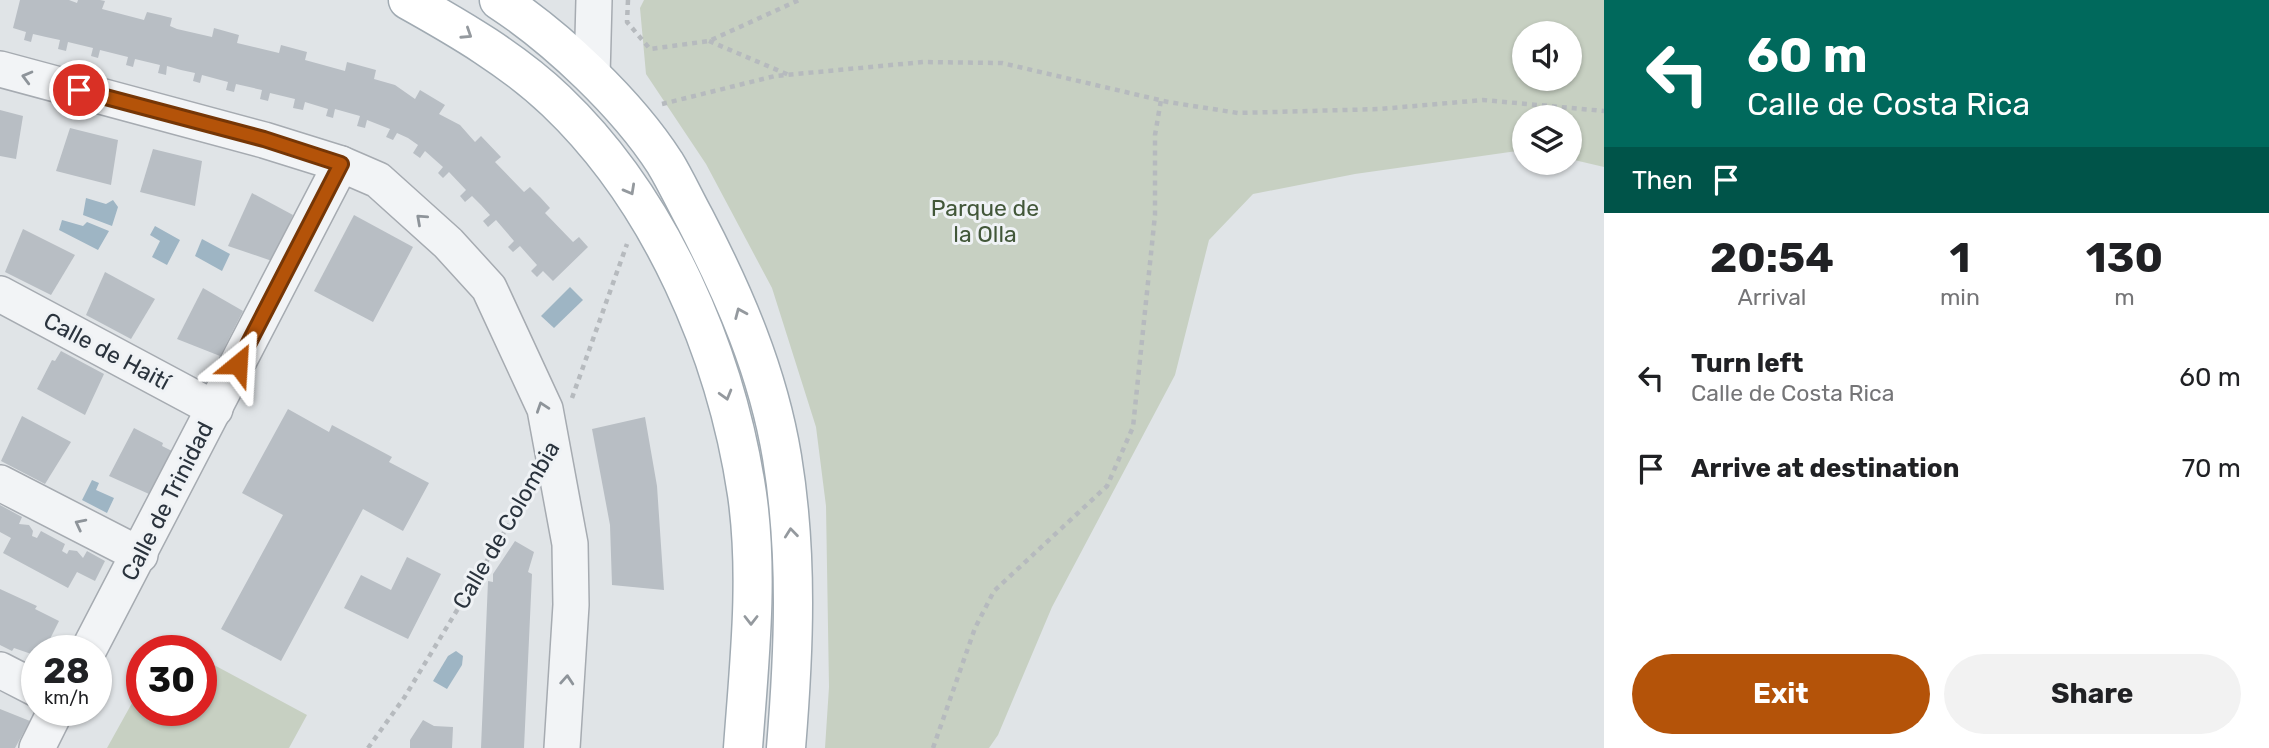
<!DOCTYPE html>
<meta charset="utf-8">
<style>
body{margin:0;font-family:Rubik,sans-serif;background:#f2f2f2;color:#202124;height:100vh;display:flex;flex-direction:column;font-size:26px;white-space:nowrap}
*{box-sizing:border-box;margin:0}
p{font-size:23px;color:#757577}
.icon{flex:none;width:38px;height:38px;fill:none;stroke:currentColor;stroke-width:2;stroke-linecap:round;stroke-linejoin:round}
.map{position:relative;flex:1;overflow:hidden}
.side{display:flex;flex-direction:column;background:#fff;width:665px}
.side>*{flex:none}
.guide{background:#00695c;color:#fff;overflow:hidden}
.controls{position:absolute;left:1512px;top:21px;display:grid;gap:14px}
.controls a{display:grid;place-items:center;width:70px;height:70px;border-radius:50%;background:#fff;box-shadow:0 2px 5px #0004;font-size:35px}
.speed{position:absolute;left:21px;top:635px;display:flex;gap:14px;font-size:35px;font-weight:700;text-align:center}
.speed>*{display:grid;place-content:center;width:91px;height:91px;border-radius:50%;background:#fff;box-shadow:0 2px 5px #0004;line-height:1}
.speed small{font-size:18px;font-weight:400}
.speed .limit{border:10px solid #d22;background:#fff;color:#111}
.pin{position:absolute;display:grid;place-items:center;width:60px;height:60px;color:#fff;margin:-30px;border:4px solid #fff;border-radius:50%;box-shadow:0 2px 7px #0007}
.me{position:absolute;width:77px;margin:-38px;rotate:27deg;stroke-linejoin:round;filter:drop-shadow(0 0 5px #0008)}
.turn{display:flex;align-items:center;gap:24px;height:147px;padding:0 28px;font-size:32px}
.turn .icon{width:91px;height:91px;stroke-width:2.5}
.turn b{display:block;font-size:49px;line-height:60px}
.then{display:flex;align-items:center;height:66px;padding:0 28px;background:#0003;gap:14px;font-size:26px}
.eta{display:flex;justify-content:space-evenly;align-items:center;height:119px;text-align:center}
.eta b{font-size:42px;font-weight:700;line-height:49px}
.cta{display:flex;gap:14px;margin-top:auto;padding:14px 28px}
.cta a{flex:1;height:80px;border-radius:42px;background:#b45309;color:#fff;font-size:28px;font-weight:700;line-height:80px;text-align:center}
.cta a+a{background:#f2f2f2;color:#202124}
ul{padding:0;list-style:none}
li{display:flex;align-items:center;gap:21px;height:91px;padding:0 28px}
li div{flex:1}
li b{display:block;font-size:26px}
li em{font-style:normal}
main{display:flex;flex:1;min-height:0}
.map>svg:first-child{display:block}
</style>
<main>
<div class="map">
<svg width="1604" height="748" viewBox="0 0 1604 748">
<rect width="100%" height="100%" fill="#e0e4e7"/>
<g fill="#c7d0c2" fill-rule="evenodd">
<path d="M644,0H1604V167L1570,159V117H1524V150L1355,174L1253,194L1209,240L1175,375L1052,607L998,735L989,748H825L829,687L826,506L816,427L772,288L706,164L646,74L640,8ZM1524,33H1570V79H1524Z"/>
<path d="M201,658L307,715L289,748H107L142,685V710H201Z"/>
</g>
<g fill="#9eb5c4">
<path d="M86,198L106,204L113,200L118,207L112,226L83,215Z"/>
<path d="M62,220L83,226L87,222L109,231L98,250L59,230Z"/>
<path d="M155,226L180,240L167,265L152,257L160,241L150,235Z"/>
<path d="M202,239L230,254L222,271L195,256Z"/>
<path d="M570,287L583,300L554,328L541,316Z"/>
<path d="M92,480L99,483L96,490L114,498L107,513L82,500Z"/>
<path d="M456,651L463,656L462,665L447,689L433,681L448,656Z"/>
</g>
<g fill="#b8bec4">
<path d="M20,0H69L77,3L78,0H100L105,1L102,9L144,20L147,12L160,15L172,18L170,26L177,29L212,37L214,28L239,35L237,43L279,53L281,45L307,52L305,60L345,71L347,62L376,70L374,79L395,85L415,99L420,90L445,105L439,114L460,125L475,142L481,136L501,157L495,162L524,192L530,187L540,197L550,208L545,213L573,242L579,237L588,247L553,281L543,271L537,277L531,271L537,265L528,255L520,246L513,252L508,247L514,241L496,220L488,227L483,221L490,215L481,205L472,196L465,202L460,196L466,190L449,172L443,178L438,173L443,167L425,151L420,158L413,153L418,145L408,138L397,133L393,140L386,137L390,129L367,120L365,128L357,126L360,116L335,109L333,118L326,116L328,109L305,102L303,110L293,108L295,99L270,93L268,101L260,99L262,90L236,84L234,92L226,90L228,82L202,75L200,83L193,81L195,73L181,70L167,66L166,75L158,73L160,65L135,59L133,67L126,65L128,57L100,50L98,58L91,56L93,48L68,42L66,51L58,49L60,40L46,37L33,34L31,42L24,40L26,32L13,28Z"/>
<path d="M0,110L23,116L16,159L0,156Z"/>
<path d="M70,128L118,140L111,185L56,171Z"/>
<path d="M153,149L202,161L195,206L140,192Z"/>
<path d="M252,193L293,215L272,261L228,246Z"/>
<path d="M354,215L413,247L373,322L314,291Z"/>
<path d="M23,229L75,255L51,295L5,272Z"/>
<path d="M105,272L155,299L131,339L86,315Z"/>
<path d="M203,288L243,311L220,356L177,339Z"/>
<path d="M61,351L104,374L85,415L37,389L52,360L55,361Z"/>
<path d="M288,409L329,432L332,425L392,457L389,462L429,483L403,531L363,509L281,661L221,629L283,515L242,493Z"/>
<path d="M22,416L71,442L45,484L1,461Z"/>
<path d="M645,417L657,486L664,590L612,585L610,525L592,429Z"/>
<path d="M134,428L163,443L162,446L172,451L149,494L109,476Z"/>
<path d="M0,505L22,517L19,524L29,525L33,531L32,536L37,538L41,531L65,544L62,551L67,554L69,550L77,551L83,558L87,551L105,561L95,581L77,572L68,588L3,553L11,538L0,532Z"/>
<path d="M515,541L534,552L528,572L532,574L524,748H481L488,581L493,582V574Z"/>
<path d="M407,557L441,574L408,639L344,608L361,575L391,590Z"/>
<path d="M0,589L37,606L35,609L59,621L44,651H37V656L14,648L12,651L0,645Z"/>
<path d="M0,709L30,721L15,748H0Z"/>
<path d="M423,720L434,726L453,727L452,748H410V740Z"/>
</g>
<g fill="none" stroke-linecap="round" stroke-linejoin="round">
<g stroke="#a6abb1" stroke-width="38">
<g id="minor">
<path d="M0,69L264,140L341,164L378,180L448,243L489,288L545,409L570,544L571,605L562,748"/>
<path d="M592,76L594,0"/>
<path d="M0,294L215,409"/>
<path d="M0,483L140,555"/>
<path d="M88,651L341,164"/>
<path d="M0,670L37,689"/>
<path d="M37,748L56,710"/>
</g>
</g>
<g stroke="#a0aab2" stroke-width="41">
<g id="major">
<path d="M408,0C460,29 513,60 556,101C661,201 726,353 747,494C759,577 749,665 743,748"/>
<path d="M499,0C557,38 627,104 665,163C676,181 685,201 695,219C734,294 768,372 782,457C798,554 794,651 786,748"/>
</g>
</g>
<g stroke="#b6babe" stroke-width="4.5" stroke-dasharray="5 5" stroke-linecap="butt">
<path d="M628,0L627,22L650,49L709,41L799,0"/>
<path d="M709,41L789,75"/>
<path d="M662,104L775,76L923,62L1002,63L1168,102L1238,113L1380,109L1483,100L1604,111"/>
<path d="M572,398L627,244"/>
<path d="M368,748L404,698L529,491"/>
<path d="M933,748L975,628L994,591L1107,486L1133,427L1155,215V135L1161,100"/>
</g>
<use href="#minor" stroke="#f2f4f6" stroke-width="35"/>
<use href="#major" stroke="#fff" stroke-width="38"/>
</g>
<defs><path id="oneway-chevron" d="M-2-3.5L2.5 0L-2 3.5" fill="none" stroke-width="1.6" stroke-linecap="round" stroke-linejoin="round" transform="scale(1.75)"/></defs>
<g stroke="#94999e">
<use href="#oneway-chevron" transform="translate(467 34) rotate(33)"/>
<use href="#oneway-chevron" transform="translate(630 190) rotate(61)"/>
<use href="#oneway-chevron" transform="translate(740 313) rotate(-113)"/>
<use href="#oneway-chevron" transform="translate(726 395) rotate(74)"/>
<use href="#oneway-chevron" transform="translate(791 533) rotate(-96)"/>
<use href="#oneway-chevron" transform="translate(751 620) rotate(90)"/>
</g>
<g stroke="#8e949a">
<use href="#oneway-chevron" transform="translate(27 77) rotate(-165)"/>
<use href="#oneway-chevron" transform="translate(421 219) rotate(-138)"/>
<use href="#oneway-chevron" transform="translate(542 407) rotate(-109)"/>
<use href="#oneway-chevron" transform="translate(80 524) rotate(-153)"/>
<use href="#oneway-chevron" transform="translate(567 680) rotate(-86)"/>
</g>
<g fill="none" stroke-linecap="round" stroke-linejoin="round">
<g stroke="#753606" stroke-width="18">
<path id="route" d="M79,90L264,139L341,164L238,364"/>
</g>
<use href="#route" stroke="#b45309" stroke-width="12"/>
</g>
<g text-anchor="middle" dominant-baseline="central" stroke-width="6" stroke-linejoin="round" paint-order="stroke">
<g font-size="23" fill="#425739" stroke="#eff2f5">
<text x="985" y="208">Parque de<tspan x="985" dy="26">la Olla</tspan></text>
</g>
<g font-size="23" fill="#2a333d" stroke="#eff2f5">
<text transform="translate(107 351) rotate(28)">Calle de Haití</text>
<text transform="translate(167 501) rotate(-63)">Calle de Trinidad</text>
<text transform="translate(506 525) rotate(-60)">Calle de Colombia</text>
</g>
</g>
</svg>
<div class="controls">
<a><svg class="icon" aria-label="sound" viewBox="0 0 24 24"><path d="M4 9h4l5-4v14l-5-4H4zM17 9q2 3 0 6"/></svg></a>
<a><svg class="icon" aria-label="layers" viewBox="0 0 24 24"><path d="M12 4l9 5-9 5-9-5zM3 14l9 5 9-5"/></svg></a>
</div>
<div class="speed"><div>28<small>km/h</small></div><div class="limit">30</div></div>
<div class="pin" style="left:79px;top:90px;background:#d93025"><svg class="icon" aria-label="arrive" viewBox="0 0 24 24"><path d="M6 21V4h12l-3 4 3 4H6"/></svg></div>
<svg class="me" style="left:238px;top:364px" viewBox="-20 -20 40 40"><path d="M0-17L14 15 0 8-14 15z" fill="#b45309" stroke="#fff" stroke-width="4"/></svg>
</div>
<section class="side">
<div class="guide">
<div class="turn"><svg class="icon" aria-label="left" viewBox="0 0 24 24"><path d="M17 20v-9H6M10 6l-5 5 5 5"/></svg><div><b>60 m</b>Calle de Costa Rica</div></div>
<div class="then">Then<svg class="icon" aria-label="arrive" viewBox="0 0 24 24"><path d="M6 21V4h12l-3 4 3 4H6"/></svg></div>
</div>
<div class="eta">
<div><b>20:54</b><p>Arrival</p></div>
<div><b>1</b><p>min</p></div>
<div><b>130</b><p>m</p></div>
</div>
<ul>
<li><svg class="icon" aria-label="left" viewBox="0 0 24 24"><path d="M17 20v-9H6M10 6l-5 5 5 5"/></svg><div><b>Turn left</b><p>Calle de Costa Rica</p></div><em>60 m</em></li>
<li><svg class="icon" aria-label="arrive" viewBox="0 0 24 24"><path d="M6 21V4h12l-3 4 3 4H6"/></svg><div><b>Arrive at destination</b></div><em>70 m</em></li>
</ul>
<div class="cta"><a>Exit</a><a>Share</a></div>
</section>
</main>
